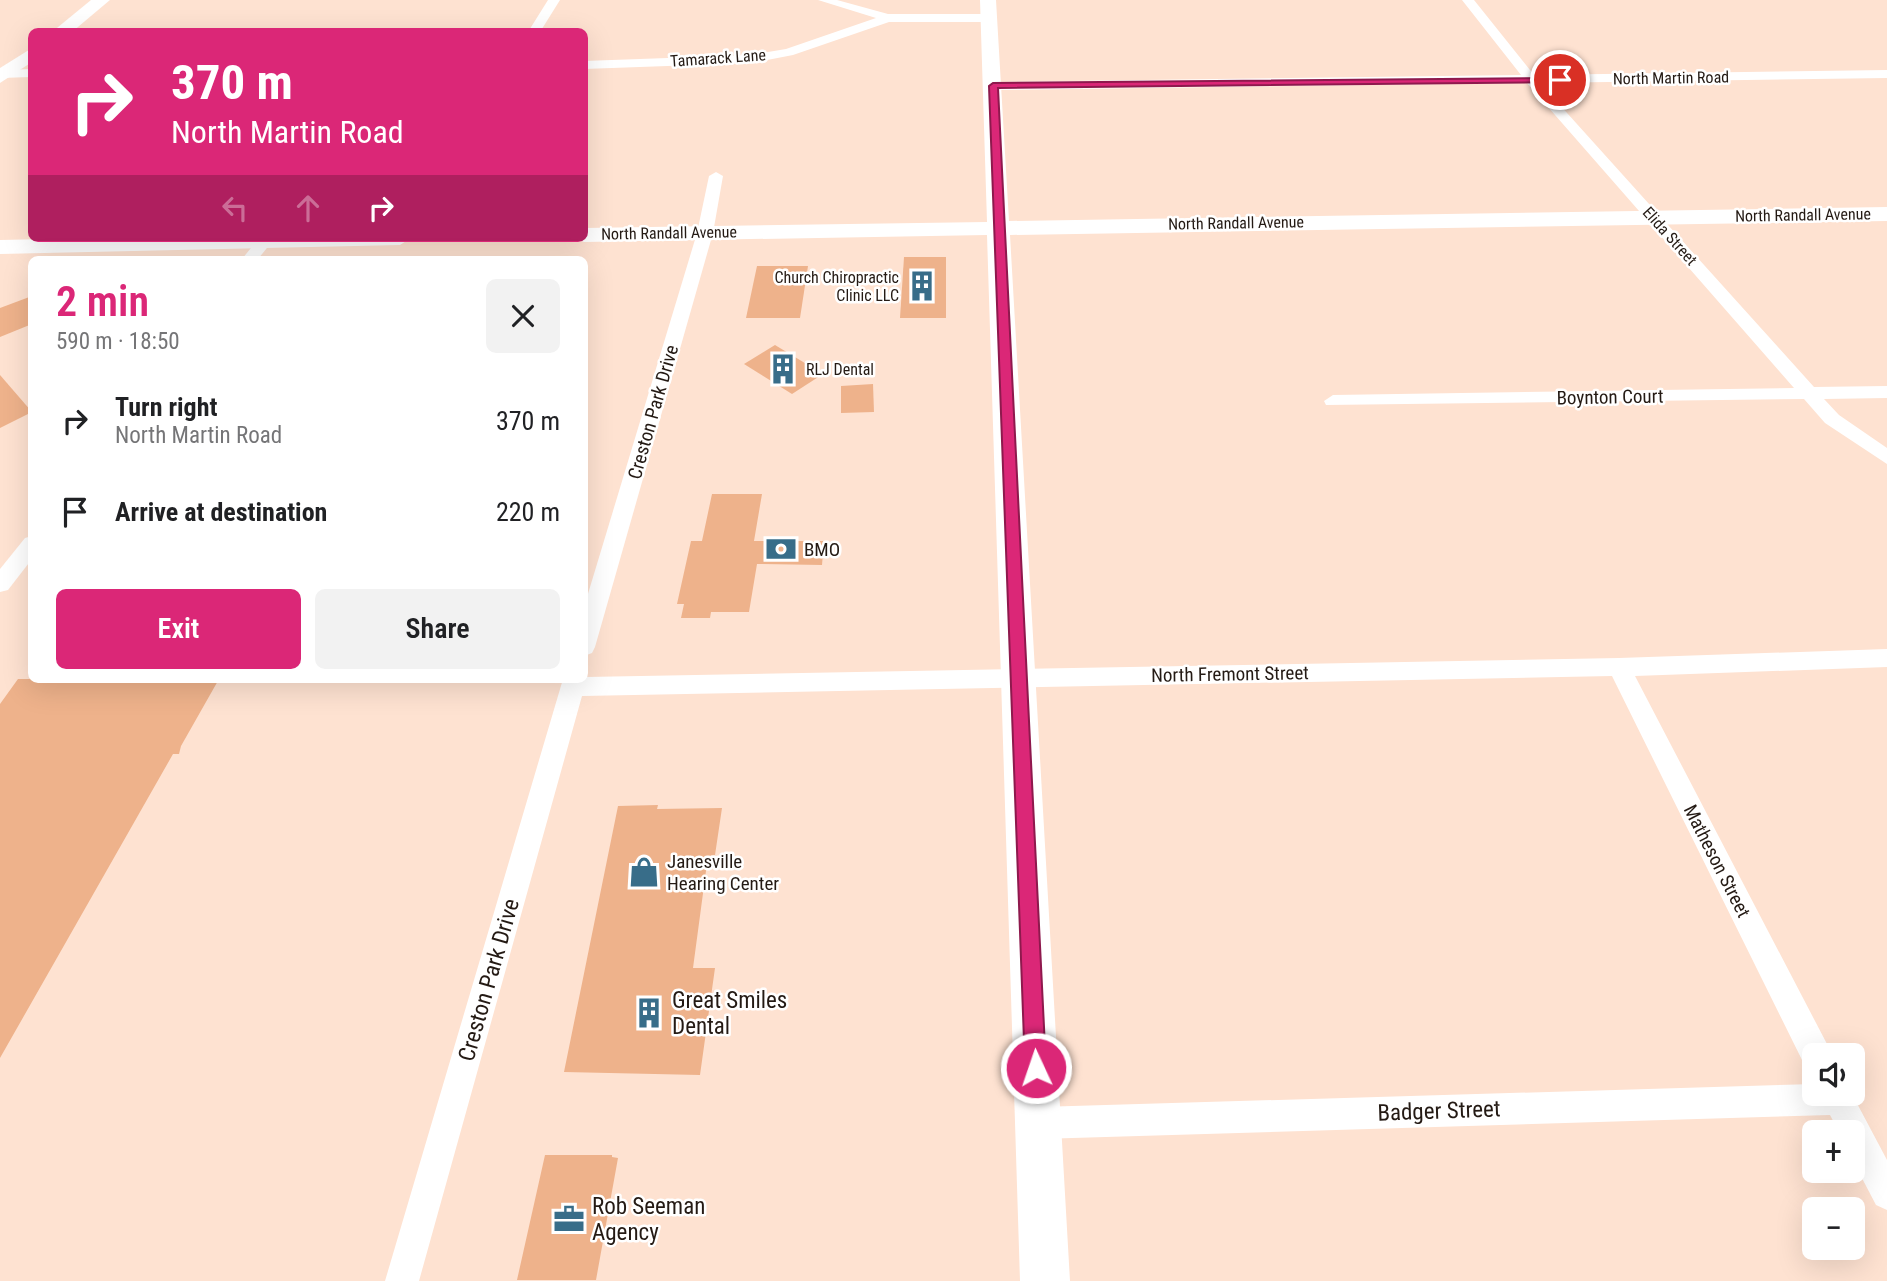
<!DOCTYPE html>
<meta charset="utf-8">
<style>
body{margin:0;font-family:"Roboto Condensed",sans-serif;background:#f2f2f2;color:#202124;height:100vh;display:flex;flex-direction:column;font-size:26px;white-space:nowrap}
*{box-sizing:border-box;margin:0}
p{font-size:23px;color:#757577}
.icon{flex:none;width:38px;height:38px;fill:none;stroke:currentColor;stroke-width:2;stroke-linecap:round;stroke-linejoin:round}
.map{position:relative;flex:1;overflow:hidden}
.drawer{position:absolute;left:28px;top:256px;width:560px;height:427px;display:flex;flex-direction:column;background:#fff;border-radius:10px;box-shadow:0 7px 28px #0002}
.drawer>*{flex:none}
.banner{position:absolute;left:28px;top:28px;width:560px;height:214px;border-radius:10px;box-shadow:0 7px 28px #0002;background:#db2777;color:#fff;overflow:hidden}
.buttons{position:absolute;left:1802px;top:1043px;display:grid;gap:14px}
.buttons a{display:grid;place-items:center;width:63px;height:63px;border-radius:10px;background:#fff;box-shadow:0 7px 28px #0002;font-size:35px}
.pin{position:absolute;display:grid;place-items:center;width:60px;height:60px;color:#fff;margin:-30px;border:4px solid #fff;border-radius:50%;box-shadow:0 2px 7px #0007}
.me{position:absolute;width:77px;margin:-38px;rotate:357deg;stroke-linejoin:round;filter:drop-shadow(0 0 5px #0008)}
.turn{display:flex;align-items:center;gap:24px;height:147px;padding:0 28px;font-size:32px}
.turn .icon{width:91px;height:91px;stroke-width:2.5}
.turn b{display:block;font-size:49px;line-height:60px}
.lanes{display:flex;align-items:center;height:66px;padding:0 28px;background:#0003;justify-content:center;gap:35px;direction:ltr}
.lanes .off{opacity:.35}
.round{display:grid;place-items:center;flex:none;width:74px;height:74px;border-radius:10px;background:#f2f2f2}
.overview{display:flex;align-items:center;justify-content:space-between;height:119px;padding:0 28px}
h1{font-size:42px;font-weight:600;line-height:52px;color:#db2777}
.action{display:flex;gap:14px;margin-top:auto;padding:14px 28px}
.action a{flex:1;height:80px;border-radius:10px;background:#db2777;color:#fff;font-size:28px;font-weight:600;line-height:80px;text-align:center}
.action a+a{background:#f2f2f2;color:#202124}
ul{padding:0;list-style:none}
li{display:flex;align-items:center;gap:21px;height:91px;padding:0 28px}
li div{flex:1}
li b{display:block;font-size:26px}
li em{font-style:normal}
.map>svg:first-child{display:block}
</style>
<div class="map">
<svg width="1887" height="1281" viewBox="0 0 1887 1281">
<rect width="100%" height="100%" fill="#fee2d1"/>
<g fill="#eeb28b">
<path d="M904,257H946V318H900Z"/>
<path d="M757,266H808L800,318H746Z"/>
<path d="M32,296V324L0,337V308Z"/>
<path d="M775,345L823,374L792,394L744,364Z"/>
<path d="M0,375L32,412L0,428Z"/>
<path d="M873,384L874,412L841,413V386Z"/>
<path d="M712,494H762L754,541H824L822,565L757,564L749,612H711L710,618H681L684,604H677L691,541H702Z"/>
<path d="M18,679H219L181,746L179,754H173L0,1058V704Z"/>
<path d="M658,805L657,809L722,808L715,855L708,856L693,968H715L700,1075L564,1072L618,806Z"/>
<path d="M545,1155H612V1157L618,1158L596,1280H517Z"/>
</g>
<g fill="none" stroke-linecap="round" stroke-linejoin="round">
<g fill="#fff" fill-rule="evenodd">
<path d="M548,0H560L540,32H528Z"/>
<path d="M818,0H837L888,14H989L995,18L989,22H889L793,55L751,63L584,69V61L751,55L786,49L876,18Z"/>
<path d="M1462,0H1474L1534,75L1887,70V78L1540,83L1814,387L1887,386V398L1824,399L1839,415L1887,448V464L1825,423L1804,399L1326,405L1324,401L1333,395L1794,388L1527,83L993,90L987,86L993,82L1521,75Z"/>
<path d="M32,69V77L0,78V70Z"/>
<path d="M716,172L723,176L713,233L595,647L592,653L584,656V607L697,233L709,176Z"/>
<path d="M259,238H275L258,259H242Z"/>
<path d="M32,536V559L8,590L0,592V569L25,538Z"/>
<path d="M1887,649V667L1635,676L1827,1044L1831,1055H1815V1070L1805,1066L1612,676L582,696L419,1281H385L563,679H584V675L586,677L1619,658Z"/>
<path d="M1815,1084V1094H1852L1887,1160V1210L1876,1205L1853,1161V1132H1839L1830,1115L1039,1139L1028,1134L1023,1123L1028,1112L1039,1107Z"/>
</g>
<g fill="#fff" fill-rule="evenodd">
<path d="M91,0H110L72,32H52Z"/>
<path d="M980,0H996L1009,221L1887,207V221L1010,235L1070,1281H1020L987,235L584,242L575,238H584V228L987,222Z"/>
<path d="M32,48V62L0,83V68Z"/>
<path d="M92,238H411L400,245L0,254V240Z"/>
</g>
</g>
<path fill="#db2777" stroke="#8e194d" stroke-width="2" d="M1560,78L1563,82L998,88L1046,1068L1043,1075L1036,1078L1028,1075L1025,1068L989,86L993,83Z"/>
<defs>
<g id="building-bare" transform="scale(2.415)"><path d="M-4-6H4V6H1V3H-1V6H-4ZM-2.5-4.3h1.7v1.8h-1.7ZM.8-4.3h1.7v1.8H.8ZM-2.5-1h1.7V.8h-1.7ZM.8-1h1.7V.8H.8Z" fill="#386d89" stroke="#fff" stroke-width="2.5" paint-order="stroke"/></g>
<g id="bank-bare" transform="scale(2.415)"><path d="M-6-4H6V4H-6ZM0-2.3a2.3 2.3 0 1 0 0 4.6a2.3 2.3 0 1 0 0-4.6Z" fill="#386d89" stroke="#fff" stroke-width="2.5" paint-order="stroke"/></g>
<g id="shop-bare" transform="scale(2.415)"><path d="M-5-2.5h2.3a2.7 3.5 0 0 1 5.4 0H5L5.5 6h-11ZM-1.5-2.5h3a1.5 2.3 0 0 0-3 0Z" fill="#386d89" stroke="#fff" stroke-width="2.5" paint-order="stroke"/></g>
<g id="office-bare" transform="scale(2.415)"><path d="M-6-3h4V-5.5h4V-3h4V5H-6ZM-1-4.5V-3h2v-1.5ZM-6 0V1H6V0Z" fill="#386d89" stroke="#fff" stroke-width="2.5" paint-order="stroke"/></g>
</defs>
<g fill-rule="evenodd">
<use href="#building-bare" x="922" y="286"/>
<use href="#building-bare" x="783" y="369"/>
<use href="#bank-bare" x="781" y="549"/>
<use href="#shop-bare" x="644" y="872"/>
<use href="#building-bare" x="649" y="1013"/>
<use href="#office-bare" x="569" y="1219"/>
</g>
<g text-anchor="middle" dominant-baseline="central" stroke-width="5" stroke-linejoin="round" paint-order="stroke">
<g font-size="16" fill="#241a14" stroke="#fff">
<text transform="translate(718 58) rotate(-4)">Tamarack Lane</text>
<text transform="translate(1671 78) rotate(-1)">North Martin Road</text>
<text transform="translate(1803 215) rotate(-1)">North Randall Avenue</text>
<text transform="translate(1236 223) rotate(-1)">North Randall Avenue</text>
<text transform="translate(669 233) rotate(-1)">North Randall Avenue</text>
<text transform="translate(1670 236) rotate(48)">Elida Street</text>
</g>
<g font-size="16" fill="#241a14" stroke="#fff" text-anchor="end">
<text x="899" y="277">Church Chiropractic<tspan x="899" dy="18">Clinic LLC</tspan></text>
<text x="806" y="369" text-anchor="start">RLJ Dental</text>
</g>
<g font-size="19" fill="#241a14" stroke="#fff">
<text transform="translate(1610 397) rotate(-1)">Boynton Court</text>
<text transform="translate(653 412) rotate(-74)">Creston Park Drive</text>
<text transform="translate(1230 674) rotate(-1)">North Fremont Street</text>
<text transform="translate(1717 861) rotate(63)">Matheson Street</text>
</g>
<g font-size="19" fill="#241a14" stroke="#fff" text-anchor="start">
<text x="804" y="549">BMO</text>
<text x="667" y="861">Janesville<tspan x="667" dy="22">Hearing Center</tspan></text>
</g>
<g font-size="23" fill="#241a14" stroke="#fff">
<text transform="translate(489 980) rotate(-74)">Creston Park Drive</text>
<text transform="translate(1439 1111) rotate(-2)">Badger Street</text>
</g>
<g font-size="23" fill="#241a14" stroke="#fff" text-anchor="start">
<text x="672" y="1000">Great Smiles<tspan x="672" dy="26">Dental</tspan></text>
<text x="592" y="1206">Rob Seeman<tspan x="592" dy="26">Agency</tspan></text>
</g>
</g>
</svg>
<div class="buttons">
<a><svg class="icon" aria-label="sound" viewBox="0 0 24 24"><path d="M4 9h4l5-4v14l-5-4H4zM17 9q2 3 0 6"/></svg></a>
<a>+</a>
<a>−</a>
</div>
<div class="pin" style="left:1560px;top:80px;background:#d93025"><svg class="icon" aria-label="arrive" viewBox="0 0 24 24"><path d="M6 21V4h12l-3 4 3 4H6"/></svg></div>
<svg class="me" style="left:1036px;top:1068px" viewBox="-20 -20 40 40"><circle r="17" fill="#db2777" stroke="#fff" stroke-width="3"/><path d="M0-11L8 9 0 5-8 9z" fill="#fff"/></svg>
<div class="banner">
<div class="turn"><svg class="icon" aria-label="right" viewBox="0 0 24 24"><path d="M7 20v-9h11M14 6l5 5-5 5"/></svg><div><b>370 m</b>North Martin Road</div></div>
<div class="lanes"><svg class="icon off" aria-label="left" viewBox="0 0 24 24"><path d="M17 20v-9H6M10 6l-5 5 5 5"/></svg><svg class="icon off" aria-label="ahead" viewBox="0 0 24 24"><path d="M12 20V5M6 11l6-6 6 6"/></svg><svg class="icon" aria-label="right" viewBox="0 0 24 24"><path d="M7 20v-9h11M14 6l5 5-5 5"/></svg></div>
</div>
<section class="drawer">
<div class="overview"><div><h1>2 min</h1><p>590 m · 18:50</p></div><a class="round"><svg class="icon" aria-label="close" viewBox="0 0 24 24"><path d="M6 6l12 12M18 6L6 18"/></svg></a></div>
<ul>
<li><svg class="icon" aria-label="right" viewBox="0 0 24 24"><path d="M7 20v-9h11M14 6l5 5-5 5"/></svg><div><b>Turn right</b><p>North Martin Road</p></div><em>370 m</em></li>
<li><svg class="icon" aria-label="arrive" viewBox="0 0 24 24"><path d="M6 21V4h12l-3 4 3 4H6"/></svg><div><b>Arrive at destination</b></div><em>220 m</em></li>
</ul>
<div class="action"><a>Exit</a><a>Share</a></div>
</section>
</div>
